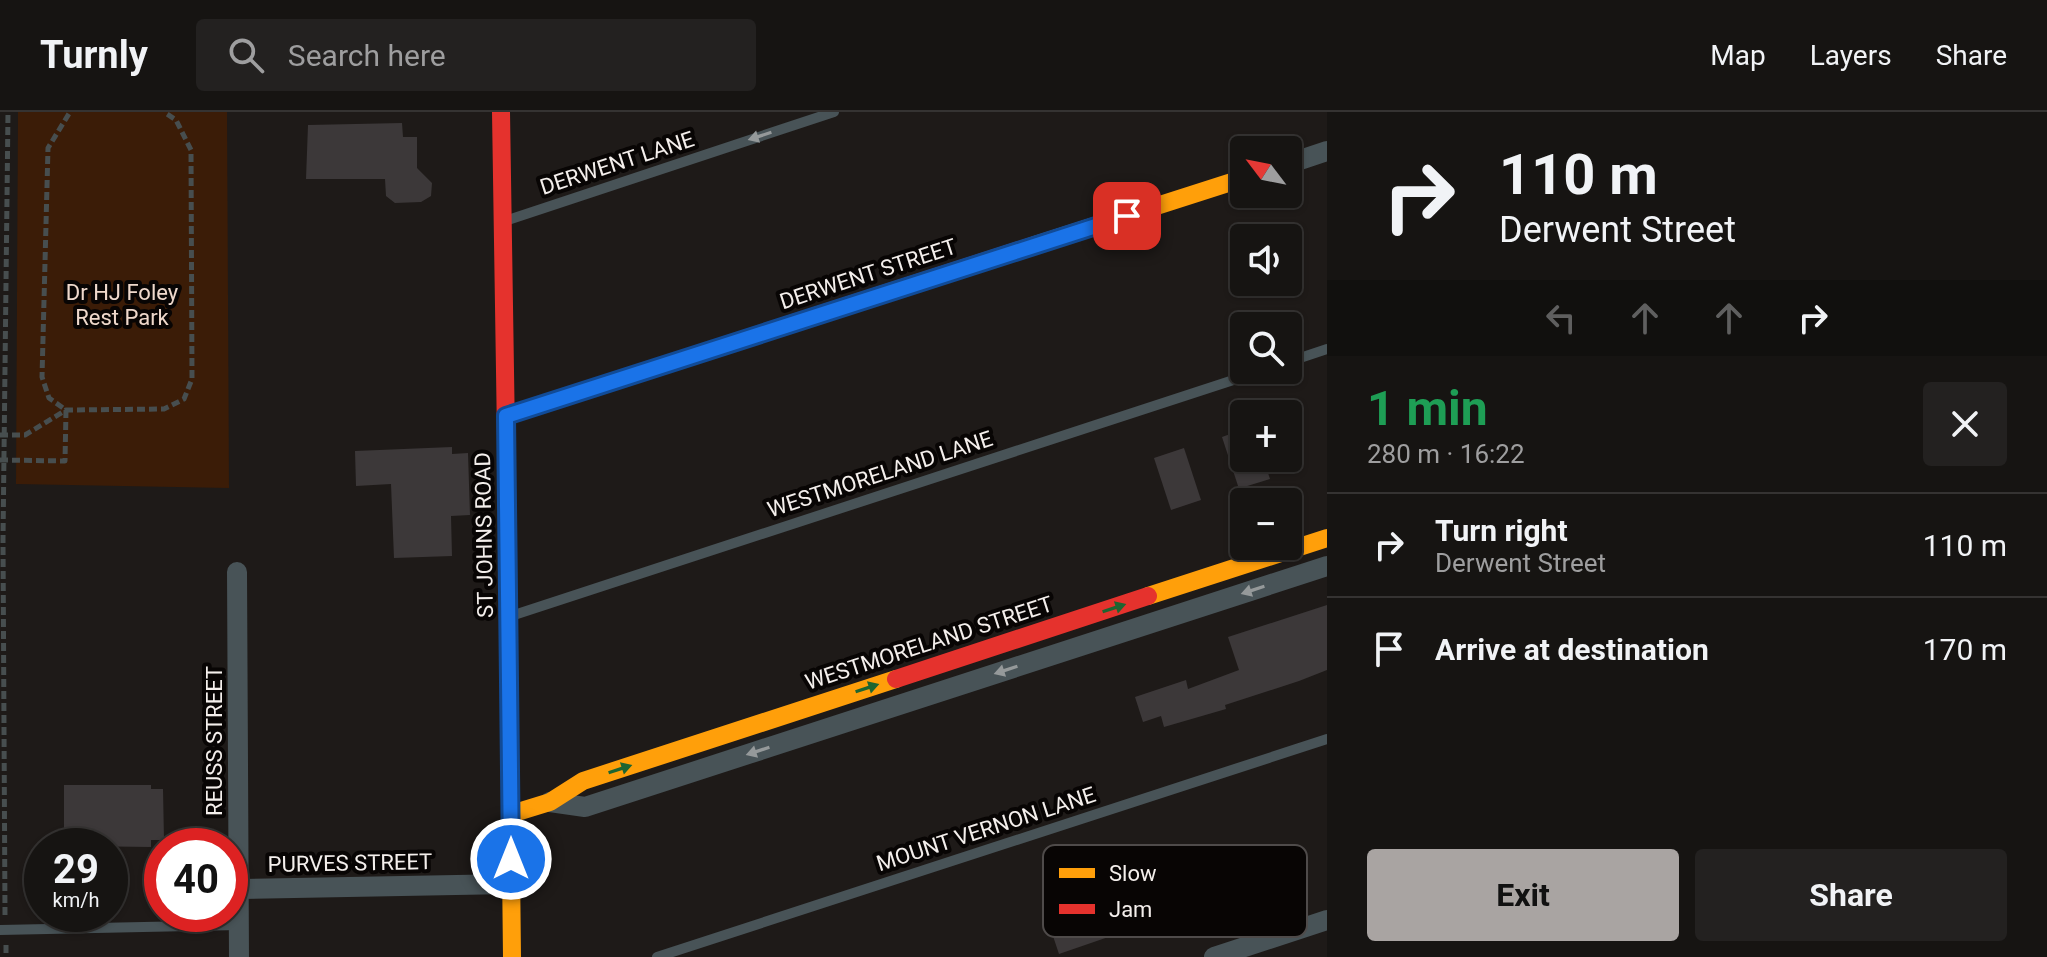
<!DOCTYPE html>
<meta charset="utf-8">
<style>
body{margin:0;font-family:Roboto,sans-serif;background:#232120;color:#f1f3f6;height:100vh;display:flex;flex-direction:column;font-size:30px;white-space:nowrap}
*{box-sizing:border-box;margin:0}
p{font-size:26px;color:#9e9e9f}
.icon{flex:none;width:44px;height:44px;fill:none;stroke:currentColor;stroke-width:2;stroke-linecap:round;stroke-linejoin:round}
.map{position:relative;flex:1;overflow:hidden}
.drawer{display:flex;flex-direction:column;background:#161412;width:720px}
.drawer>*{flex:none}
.banner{background:#161412;color:#f1f3f6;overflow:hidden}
.needle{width:52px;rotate:302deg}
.controls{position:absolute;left:1230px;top:24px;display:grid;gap:16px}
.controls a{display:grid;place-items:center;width:72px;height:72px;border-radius:8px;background:#161412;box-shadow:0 2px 6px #0004,0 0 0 2px #353332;font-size:40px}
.speed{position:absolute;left:24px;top:716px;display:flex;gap:16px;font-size:40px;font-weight:700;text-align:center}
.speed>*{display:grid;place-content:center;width:104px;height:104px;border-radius:50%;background:#161412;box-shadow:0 2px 6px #0004,0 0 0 2px #353332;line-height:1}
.speed small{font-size:20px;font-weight:400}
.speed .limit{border:12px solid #d22;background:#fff;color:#111}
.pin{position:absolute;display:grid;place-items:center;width:68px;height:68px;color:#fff;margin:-34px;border-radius:16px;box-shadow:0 4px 12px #0006}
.me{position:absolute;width:88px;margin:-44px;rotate:0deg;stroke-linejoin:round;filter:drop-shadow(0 0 6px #0008)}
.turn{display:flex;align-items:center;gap:28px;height:168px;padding:0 40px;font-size:36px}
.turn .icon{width:104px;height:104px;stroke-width:2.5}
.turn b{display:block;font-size:56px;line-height:68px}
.lanes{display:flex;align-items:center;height:76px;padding:0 40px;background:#0003;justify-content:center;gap:40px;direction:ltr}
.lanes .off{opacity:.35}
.round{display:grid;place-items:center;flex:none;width:84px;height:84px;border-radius:8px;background:#232120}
.head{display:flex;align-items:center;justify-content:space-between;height:136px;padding:0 40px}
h1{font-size:48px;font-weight:700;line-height:60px;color:#1e9e55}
.action{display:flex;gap:16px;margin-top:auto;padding:16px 40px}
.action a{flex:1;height:92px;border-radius:8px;background:#a9a4a2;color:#111;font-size:32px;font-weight:700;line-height:92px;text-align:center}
.action a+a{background:#232120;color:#f1f3f6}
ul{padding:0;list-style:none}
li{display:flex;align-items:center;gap:24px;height:104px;padding:0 40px;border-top:2px solid #353332}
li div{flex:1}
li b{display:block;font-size:30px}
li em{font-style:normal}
header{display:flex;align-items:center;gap:48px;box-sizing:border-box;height:112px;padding:0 40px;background:#161412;border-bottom:2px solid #353332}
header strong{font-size:38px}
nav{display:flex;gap:44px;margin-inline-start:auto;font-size:28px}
.search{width:560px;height:72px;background:#232120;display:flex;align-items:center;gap:20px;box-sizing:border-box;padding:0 28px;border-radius:8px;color:#9e9e9f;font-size:30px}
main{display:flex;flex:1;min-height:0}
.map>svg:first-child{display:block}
</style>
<header>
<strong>Turnly</strong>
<div class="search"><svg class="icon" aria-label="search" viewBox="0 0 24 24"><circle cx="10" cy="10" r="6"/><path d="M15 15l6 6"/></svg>Search here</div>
<nav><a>Map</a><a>Layers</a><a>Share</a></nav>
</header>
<main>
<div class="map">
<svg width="1327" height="845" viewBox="0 0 1327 845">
<rect width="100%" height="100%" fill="#1e1a18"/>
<path fill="#3b1c07" d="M18,0H227L229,376L16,372Z"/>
<g fill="#3c3839">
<path d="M402,11L403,25H417V56L432,71L431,84L421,90L395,91L386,84L385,67H306L308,13Z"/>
<path d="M1244,317V346H1263L1270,367L1244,375V379L1240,380L1222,325Z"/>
<path d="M452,335V342L468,341L470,403L451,404L452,444L394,446L391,372L356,374L355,339Z"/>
<path d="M1184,336L1201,388L1171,398L1154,346Z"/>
<path d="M1327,493V558L1299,569L1225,593L1226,597L1164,615L1161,604L1143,610L1135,585L1186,568L1188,577L1239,558L1228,525Z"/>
<path d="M64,673H151V677H163L164,728H151V735L77,734V729L64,730Z"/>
<path d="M1119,740L1132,775L1137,774L1149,811L1059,842L1046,803L1066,797L1053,760L1073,755L1074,758Z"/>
</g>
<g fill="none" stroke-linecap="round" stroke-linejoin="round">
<g stroke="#474e4f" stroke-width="5" stroke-dasharray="8 4" stroke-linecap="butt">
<path d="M0,323H25L66,298L164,297L184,287L192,267L191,38L176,8L164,0"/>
<path d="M0,348L65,349L66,298L49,286L42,265L48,36L70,0"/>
<path d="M5,803L3,427L8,0"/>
<path d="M6,833V845"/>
</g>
<g stroke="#485357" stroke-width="10">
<path d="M505,109L834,0"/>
<path d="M1288,250L1327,237"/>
<path d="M511,504L1264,258"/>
<path d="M0,818L239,813"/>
<path d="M657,845L1327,627"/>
</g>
<g stroke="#485357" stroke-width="20">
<path d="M1288,52L1327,39"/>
<path d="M237,460L239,845"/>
<path d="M550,690L585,695L1327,454"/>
<path d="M239,777L510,772"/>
<path d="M1214,845L1327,808"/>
</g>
<g stroke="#ff9f0a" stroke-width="18">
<path d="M1035,133L1244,66"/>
<path d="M507,388L512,845"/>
<path d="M1148,484L1327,426"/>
<path d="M511,702L550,690L583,669L896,567"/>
</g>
<g stroke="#e5322d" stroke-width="18">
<path d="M501,0L507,388"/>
<path d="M506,304L1035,133"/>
<path d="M896,567L1148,484"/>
</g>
</g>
<defs><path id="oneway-solid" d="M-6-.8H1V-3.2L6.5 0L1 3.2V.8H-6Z" transform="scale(2)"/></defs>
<g fill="#95999a">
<use href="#oneway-solid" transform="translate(760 24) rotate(162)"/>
<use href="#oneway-solid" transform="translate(1253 478) rotate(162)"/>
<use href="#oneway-solid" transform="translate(1006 558) rotate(162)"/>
<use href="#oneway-solid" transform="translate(758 639) rotate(162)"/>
</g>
<g fill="#1e6531">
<use href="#oneway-solid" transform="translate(1114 496) rotate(-18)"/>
<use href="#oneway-solid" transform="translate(867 576) rotate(-18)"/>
<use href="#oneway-solid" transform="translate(620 657) rotate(-18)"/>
</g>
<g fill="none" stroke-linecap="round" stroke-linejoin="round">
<g stroke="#114b97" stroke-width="20">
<path id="route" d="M511,747L506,304L1127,104"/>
</g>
<use href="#route" stroke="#1a73e8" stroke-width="14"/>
</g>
<g text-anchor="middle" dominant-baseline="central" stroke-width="8" stroke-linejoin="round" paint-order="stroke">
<g font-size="22" fill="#f4efec" stroke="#080504">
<text transform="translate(617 51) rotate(-18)">DERWENT LANE</text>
<text transform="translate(868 162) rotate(-18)">DERWENT STREET</text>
<text transform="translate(880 362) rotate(-18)">WESTMORELAND LANE</text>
<text transform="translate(484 423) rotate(-91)">ST JOHNS ROAD</text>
<text transform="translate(929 531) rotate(-18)">WESTMORELAND STREET</text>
<text transform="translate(214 629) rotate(-90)">REUSS STREET</text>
<text transform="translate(986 717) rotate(-18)">MOUNT VERNON LANE</text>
<text transform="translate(350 751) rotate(-1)">PURVES STREET</text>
</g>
<g font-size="22" fill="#efd9cc" stroke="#080504">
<text x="122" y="180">Dr HJ Foley<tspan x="122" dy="25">Rest Park</tspan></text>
</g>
</g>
<rect x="1043" y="733" width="264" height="92" rx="12" fill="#080504" stroke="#4f4b4a" stroke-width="2"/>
<rect x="1059" y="756" width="36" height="10" fill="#ff9f0a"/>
<rect x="1059" y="792" width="36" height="10" fill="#e5322d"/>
<g font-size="22" fill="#f4efec">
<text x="1109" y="769">Slow</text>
<text x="1109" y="805">Jam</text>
</g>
</svg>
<div class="controls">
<a><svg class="needle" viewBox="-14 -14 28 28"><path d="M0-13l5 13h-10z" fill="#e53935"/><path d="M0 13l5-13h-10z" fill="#9e9e9f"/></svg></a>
<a><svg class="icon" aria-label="sound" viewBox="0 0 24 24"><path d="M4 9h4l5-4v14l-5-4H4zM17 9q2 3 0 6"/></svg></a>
<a><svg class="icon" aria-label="search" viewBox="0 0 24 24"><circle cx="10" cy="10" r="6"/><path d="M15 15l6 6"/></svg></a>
<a>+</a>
<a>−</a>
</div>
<div class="speed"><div>29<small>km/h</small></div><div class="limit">40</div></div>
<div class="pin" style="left:1127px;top:104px;background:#d93025"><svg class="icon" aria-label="arrive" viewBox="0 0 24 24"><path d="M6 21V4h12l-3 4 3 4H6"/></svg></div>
<svg class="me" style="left:511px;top:747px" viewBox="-20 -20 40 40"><circle r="17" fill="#1a73e8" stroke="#fff" stroke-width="3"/><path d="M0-11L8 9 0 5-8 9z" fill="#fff"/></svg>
</div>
<section class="drawer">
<div class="banner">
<div class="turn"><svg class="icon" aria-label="right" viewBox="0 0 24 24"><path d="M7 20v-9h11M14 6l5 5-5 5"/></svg><div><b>110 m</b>Derwent Street</div></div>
<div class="lanes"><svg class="icon off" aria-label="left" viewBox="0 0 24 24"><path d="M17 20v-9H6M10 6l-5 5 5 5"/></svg><svg class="icon off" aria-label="ahead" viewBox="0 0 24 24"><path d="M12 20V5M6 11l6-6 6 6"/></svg><svg class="icon off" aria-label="ahead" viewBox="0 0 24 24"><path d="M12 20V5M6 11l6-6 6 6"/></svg><svg class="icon" aria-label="right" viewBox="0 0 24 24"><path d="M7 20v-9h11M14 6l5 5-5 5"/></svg></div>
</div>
<div class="head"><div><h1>1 min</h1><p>280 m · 16:22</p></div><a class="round"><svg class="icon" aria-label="close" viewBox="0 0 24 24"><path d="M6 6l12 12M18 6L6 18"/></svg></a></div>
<ul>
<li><svg class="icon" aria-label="right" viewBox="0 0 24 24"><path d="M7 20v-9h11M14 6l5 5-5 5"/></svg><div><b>Turn right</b><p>Derwent Street</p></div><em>110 m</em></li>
<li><svg class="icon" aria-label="arrive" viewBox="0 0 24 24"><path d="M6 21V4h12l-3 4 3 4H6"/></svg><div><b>Arrive at destination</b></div><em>170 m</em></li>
</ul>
<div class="action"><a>Exit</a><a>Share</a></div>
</section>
</main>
